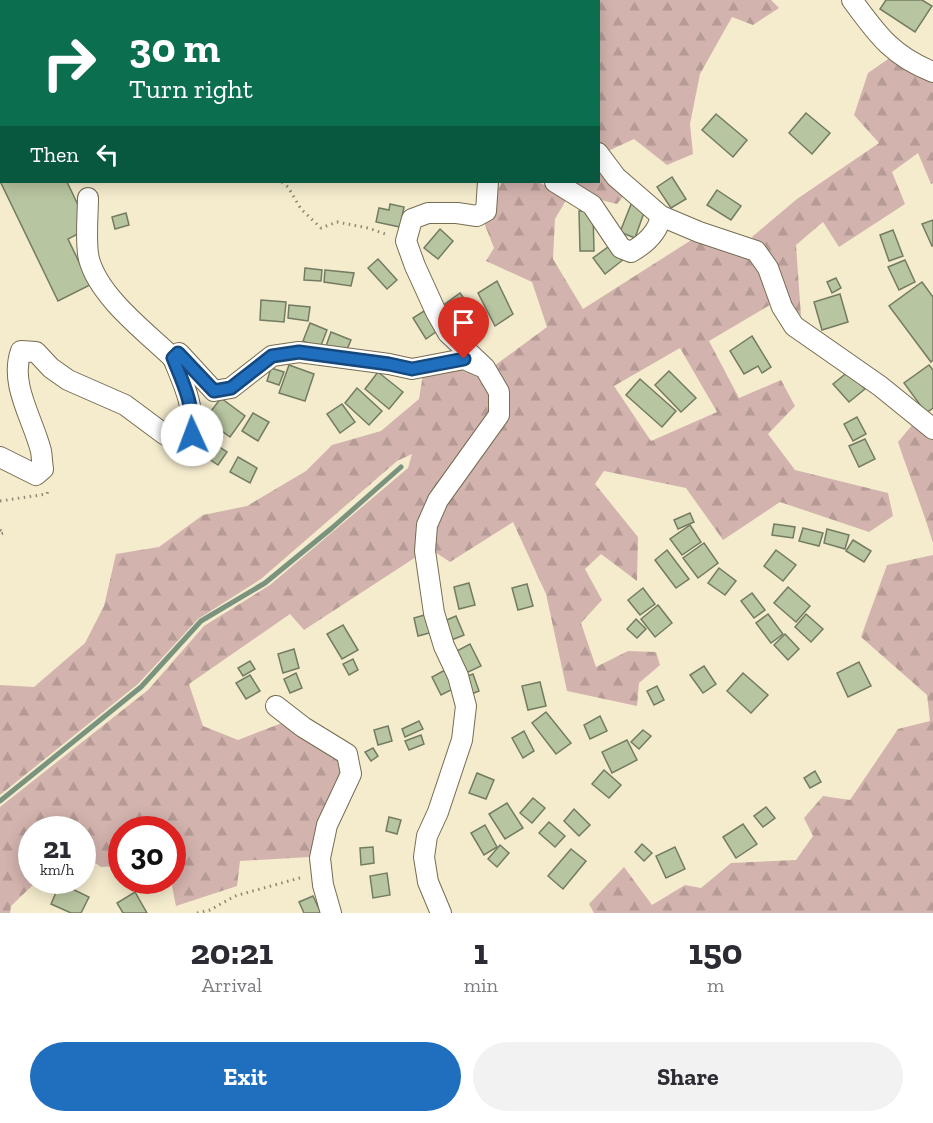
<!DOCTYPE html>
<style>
body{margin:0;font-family:"Zilla Slab",serif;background:#f2f2f3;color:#2b2b33;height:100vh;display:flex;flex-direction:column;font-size:22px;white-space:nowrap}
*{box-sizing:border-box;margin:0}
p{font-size:20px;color:#7c7c81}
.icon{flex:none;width:33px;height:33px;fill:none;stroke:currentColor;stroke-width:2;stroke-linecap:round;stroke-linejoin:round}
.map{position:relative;height:913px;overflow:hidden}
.panel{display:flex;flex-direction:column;background:#fff;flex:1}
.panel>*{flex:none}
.top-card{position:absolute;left:0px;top:0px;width:600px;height:183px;box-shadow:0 3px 15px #0003;background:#0b6e4f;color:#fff;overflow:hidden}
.speed{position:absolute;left:18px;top:816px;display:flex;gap:12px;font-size:30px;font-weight:700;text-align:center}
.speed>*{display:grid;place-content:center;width:78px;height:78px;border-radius:50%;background:#fff;box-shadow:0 3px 15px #0003;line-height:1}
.speed small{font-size:15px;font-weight:400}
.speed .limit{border:9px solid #d22;background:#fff;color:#111}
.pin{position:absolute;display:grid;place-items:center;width:51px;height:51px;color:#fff;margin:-62px -26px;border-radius:50% 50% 50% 0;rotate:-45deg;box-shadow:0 0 6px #0007}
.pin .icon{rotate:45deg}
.me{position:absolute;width:66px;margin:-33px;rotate:358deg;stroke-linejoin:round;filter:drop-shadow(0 0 4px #0008)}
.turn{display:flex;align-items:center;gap:21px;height:126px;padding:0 30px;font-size:27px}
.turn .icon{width:78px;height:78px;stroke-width:2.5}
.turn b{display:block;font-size:42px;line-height:51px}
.then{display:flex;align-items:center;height:57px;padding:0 30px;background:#0003;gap:12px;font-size:22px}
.eta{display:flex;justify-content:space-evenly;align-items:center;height:102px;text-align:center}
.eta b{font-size:36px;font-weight:700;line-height:42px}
.primary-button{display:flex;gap:12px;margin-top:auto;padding:12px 30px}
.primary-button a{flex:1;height:69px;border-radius:36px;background:#206fbe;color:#fff;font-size:24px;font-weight:700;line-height:69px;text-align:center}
.primary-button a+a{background:#f2f2f3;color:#2b2b33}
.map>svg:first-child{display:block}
</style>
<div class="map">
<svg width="933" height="913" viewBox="0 0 933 913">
<defs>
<pattern id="forest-firs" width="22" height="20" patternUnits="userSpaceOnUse" patternTransform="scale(1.5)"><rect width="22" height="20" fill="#d3b3ae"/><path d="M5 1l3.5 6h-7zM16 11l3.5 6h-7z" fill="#b59a95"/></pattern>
</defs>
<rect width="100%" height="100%" fill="#f5ecce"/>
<g fill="url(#forest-firs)" fill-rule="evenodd">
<path d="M559,0H771L779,8L753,25L732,17L700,74L690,124L693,154L667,165L634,139L606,152L599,141L598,2H559Z"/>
<path d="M891,57L933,76V183L931,184L918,153L892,172L905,204L839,247L823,222L796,245L801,316L788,302L774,263L752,237L797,199L879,143L854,115L868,73Z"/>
<path d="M599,163L626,193L617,204L597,199L569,182H598Z"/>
<path d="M502,182H538L568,197L555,219L553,259L583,309L696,237L750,254L775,302L709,341L739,398L781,380L795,406L768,434L795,470L888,493L893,516L869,532L780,502L723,540L686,488L604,471L595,484L638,537L637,581L601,554L585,569L602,600L581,623L596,667L628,651L656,652L660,665L639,683L637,706L567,691L546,594L513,522L450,562L429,548L433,522L503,416L494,366L547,327L532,282L486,261L494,248L483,220ZM680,348L717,412L651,441L614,386Z"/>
<path d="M461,365L487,381L494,414L416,557L304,630L290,614L189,684L203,726L238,740L282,723L341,760V775L310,857L240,861L237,886L176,906L171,881L172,880V830H122L121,866L101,867L83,855L82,830H32V880L37,881L11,906L10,913H0V807L148,690L204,626L270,585L408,468L412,454L397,461L261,579L198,619L138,684L0,795V685L34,687L85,643L104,606L116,554L159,547L203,515L247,506L306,471L332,445L381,431L419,399L423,374Z"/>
<path d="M913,424L933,440V543C923,509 909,476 898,442Z"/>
<path d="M933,555V913H594L589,904L624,867L652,905L685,885L701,888L731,863L796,860L813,836L804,818L823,796L850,800L898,729L930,721L927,695L861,637L887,565Z"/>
</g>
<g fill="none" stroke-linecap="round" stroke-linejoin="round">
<path stroke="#7a937f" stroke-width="5" d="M0,801L141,687L201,621L265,583L332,528L401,467"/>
</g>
<g fill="#b8c5a1" stroke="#737c62" stroke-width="1.5">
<path d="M380,0H421L422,2H382Z"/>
<path d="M886,0H922L932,6L915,32L880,9Z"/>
<path d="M806,113L830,133L812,154L789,133Z"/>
<path d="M716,114L747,140L733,157L702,130Z"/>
<path d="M2,125V182H67L89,228L68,239L90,285L58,301L0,181Z"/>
<path d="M672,177L686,199L671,208L657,187Z"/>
<path d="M717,190L741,206L731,220L707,205Z"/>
<path d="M632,202L646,207L635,238L620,232Z"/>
<path d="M390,204L404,207L400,227L376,222L379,208L389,210Z"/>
<path d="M579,211H593L594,251H580Z"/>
<path d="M126,213L129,225L115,229L112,217Z"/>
<path d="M933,220V246H932L922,224Z"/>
<path d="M440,229L453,241L438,259L424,248Z"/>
<path d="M893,230L903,256L889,261L880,235Z"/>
<path d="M612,244L624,259L605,274L593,258Z"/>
<path d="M378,259L397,280L387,289L368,268Z"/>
<path d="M905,260L915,282L899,290L888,267Z"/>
<path d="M305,268L322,270L321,281L304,280Z"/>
<path d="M325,270L354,273L351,286L324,282Z"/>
<path d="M836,278L841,288L832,293L827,282Z"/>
<path d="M497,281L513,314L495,326L478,293Z"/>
<path d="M922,282L933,297V360L931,362L889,306Z"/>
<path d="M460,293L477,316L462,327L445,304Z"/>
<path d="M840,294L848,322L822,330L814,302Z"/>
<path d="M261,300L286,302L284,322L260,320Z"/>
<path d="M289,305L310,307L308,321L288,318Z"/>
<path d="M424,311L437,331L426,339L413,318Z"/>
<path d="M310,323L327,330L320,348L303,341Z"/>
<path d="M331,332L351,340L345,354L325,349Z"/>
<path d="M752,336L771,367L762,373L758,366L744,374L730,351Z"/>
<path d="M289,365L314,374L305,401L279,393Z"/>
<path d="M929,365L933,370V408L926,413L904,383Z"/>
<path d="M271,368L284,372L279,385L267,381Z"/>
<path d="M669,371L696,398L681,412L655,385Z"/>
<path d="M849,371L865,389L849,402L833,384Z"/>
<path d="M378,372L403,392L389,409L365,389Z"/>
<path d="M640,379L676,411L662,427L626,395Z"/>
<path d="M357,388L382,411L369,425L345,403Z"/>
<path d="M221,398L245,416L230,437L205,419Z"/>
<path d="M342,404L355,422L340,433L327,414Z"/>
<path d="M253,413L269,422L258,441L242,431Z"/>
<path d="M857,417L866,434L853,441L844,424Z"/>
<path d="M865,439L875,459L859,467L849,446Z"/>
<path d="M209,440L227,452L218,465L200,453Z"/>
<path d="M238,457L257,468L250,483L230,472Z"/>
<path d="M690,513L694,522L678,529L674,520Z"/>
<path d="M774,524L795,527L793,538L772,535Z"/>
<path d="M690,525L701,542L682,555L670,539Z"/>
<path d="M803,528L823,533L819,546L799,541Z"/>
<path d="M827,529L849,535L845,549L824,543Z"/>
<path d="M853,540L871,551L864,562L846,551Z"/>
<path d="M704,543L718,563L698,578L683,558Z"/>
<path d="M667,550L689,579L676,588L655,560Z"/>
<path d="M776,550L796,565L783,581L764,566Z"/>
<path d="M719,568L736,581L725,595L708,583Z"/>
<path d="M469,583L475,605L459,609L454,587Z"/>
<path d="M527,584L533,606L518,610L512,588Z"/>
<path d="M788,587L810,606L796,622L774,603Z"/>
<path d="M643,588L655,604L640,615L628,600Z"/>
<path d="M752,593L765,610L754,618L741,601Z"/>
<path d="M658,605L672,623L655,637L641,619Z"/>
<path d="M428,614L433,632L418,636L414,618Z"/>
<path d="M768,614L783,634L771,643L756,623Z"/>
<path d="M806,614L823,629L811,642L795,627Z"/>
<path d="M456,616L464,635L449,641L442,622Z"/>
<path d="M636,619L646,629L637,638L627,629Z"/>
<path d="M343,625L358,650L342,659L327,634Z"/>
<path d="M785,634L799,649L788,660L774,645Z"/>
<path d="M470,644L481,666L464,674L453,653Z"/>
<path d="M294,649L299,668L283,673L278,654Z"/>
<path d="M353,659L358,670L349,675L343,664Z"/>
<path d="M250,661L255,669L243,676L238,668Z"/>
<path d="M859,662L871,686L848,697L837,673Z"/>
<path d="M704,666L716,684L703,693L690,675Z"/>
<path d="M445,670L455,688L441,695L432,677Z"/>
<path d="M296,673L302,688L290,693L284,679Z"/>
<path d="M743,673L768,695L751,713L727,691Z"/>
<path d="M473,674L479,691L469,695L462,678Z"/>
<path d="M250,675L260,691L246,699L236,683Z"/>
<path d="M540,682L546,706L528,710L522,686Z"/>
<path d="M657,686L664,700L654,705L647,691Z"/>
<path d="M546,712L571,743L556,754L532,723Z"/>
<path d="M600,716L607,731L590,739L584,725Z"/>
<path d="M419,721L423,729L405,737L402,729Z"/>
<path d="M388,726L392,741L378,745L374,730Z"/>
<path d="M643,730L651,736L639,749L631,742Z"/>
<path d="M524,731L534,751L523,758L512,738Z"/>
<path d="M421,735L424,744L409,750L405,741Z"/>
<path d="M627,740L637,760L612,773L602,752Z"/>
<path d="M373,748L378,756L371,761L365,752Z"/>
<path d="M604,770L621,785L609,798L592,784Z"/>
<path d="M815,771L821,782L810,788L804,778Z"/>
<path d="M477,773L494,780L486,799L469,793Z"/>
<path d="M533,798L545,808L532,823L520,813Z"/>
<path d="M507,803L523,828L505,839L489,814Z"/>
<path d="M766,807L775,818L763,827L754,816Z"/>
<path d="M574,809L590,825L579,836L564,821Z"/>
<path d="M389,817L401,820L397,834L386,831Z"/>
<path d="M549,822L565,836L555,847L539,833Z"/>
<path d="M743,824L757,844L736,858L723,837Z"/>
<path d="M485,825L497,847L484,855L471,833Z"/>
<path d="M642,844L652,853L644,861L635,852Z"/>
<path d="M500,845L509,853L497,867L488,859Z"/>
<path d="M373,847L374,863L361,865L360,848Z"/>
<path d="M675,847L685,869L666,878L656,856Z"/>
<path d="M571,849L586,861L563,889L548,876Z"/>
<path d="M387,873L390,895L373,898L370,876Z"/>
<path d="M60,883L89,897L81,913H71L51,904Z"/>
<path d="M135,892L147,913H123L117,903Z"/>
<path d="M313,896L321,913H304L299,902Z"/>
</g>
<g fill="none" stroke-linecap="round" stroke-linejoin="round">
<g stroke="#756c52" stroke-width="22">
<g id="minor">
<path d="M454,0L456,2"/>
<path d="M852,0C877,34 892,56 933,72"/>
<path d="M598,153L616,177L661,216L699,232L756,251L768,268L782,307L794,326L880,386L933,429"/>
<path d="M555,182L592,205L621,248L631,252C645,244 658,233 661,216"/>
<path d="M88,198C88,214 85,244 89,259C99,297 146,332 173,358"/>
<path d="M0,457L36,475L43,469C42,463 42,457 41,451C33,419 9,384 21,351L36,352L51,368L68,380L125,405L164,434L180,442L192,435C194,405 184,385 173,358L179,353L214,391L231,388L272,356L299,352L389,364L412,369L464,359L480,366"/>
<path d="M276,706L303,727L347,754L351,774L327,825L320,858L323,885L331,913"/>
<path d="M441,913L428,882L424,857L427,836L438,812L462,740L466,706L458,676L444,646L434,613L425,551L427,525L438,500L499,415V392L485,368L448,333L436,312L415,266L406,241L412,219L428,213H457L477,216L486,211L488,182"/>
</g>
</g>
<g stroke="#8e8873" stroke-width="3" stroke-dasharray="1.5 4.5" stroke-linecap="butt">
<path d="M282,182L288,187L301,209L321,228L337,222L368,228L388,235"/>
<path d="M0,501L47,494L48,490"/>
<path d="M0,530L4,533L0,534"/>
<path d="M197,913L210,910L235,896L303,877"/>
</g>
<use href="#minor" stroke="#fff" stroke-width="20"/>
</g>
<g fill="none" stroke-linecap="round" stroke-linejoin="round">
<g stroke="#15487c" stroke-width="15">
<path id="route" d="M192,435C194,405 184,385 173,358L178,353L214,391L231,388L272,356L299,352L389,364L412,369L464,359"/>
</g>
<use href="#route" stroke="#206fbe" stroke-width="10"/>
</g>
</svg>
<div class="speed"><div>21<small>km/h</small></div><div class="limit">30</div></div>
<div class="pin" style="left:464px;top:359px;background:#d93025"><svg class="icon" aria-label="arrive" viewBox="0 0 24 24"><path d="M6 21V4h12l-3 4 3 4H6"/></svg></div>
<svg class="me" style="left:192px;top:435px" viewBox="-20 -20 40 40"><circle r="19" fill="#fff"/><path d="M0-13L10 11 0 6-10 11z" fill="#206fbe"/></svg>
<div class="top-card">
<div class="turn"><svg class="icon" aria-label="right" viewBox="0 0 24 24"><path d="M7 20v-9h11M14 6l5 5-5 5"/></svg><div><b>30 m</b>Turn right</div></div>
<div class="then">Then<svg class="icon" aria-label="left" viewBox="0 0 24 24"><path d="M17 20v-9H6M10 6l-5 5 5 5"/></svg></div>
</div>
</div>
<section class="panel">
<div class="eta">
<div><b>20:21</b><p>Arrival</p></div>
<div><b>1</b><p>min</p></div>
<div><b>150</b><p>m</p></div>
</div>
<div class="primary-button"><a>Exit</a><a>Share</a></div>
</section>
